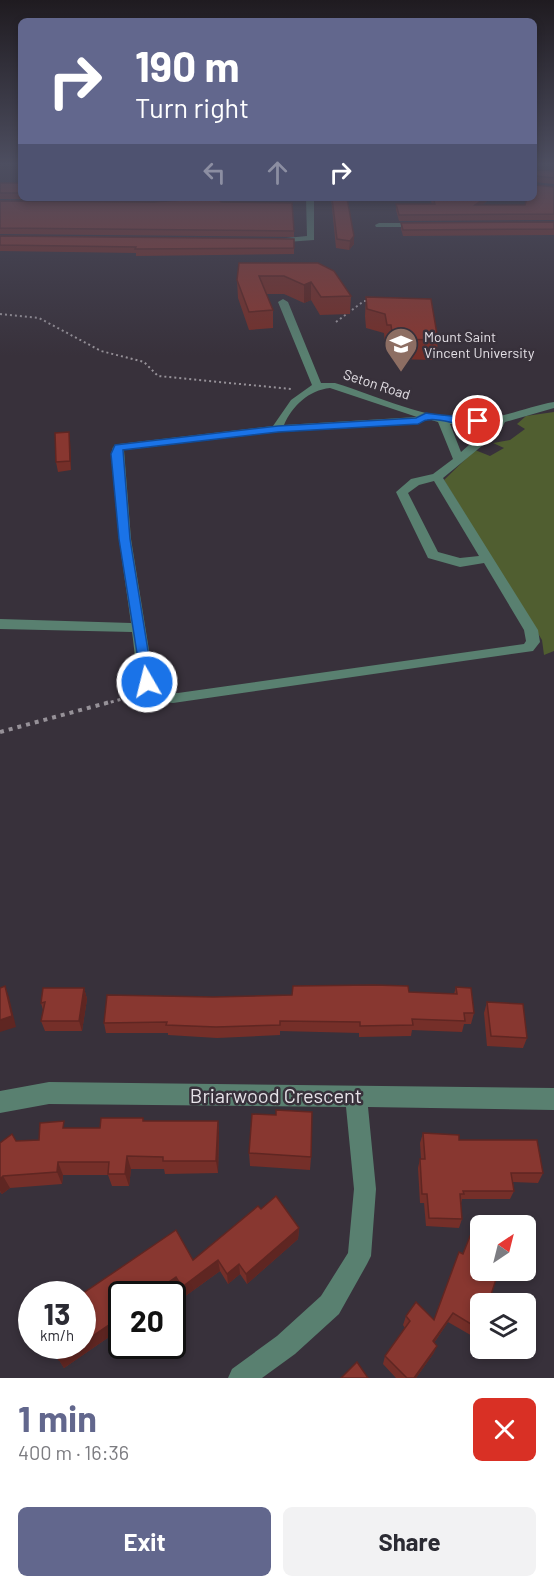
<!DOCTYPE html>
<meta charset="utf-8">
<style>
body{margin:0;font-family:Barlow,sans-serif;background:#f2f2f3;color:#2b2b33;height:100vh;display:flex;flex-direction:column;font-size:22px;white-space:nowrap}
*{box-sizing:border-box;margin:0}
p{font-size:20px;color:#7c7c81}
.icon{flex:none;width:33px;height:33px;fill:none;stroke:currentColor;stroke-width:2;stroke-linecap:round;stroke-linejoin:round}
.map{position:relative;height:1378px;overflow:hidden}
.panel{display:flex;flex-direction:column;background:#fff;flex:1}
.panel>*{flex:none}
.hud{position:absolute;left:18px;top:18px;width:519px;height:183px;border-radius:9px;box-shadow:0 3px 9px #0003;background:#62678d;color:#fff;overflow:hidden}
.needle{width:39px;rotate:35deg}
.fabs{position:absolute;left:470px;top:1215px;display:grid;gap:12px}
.fabs a{display:grid;place-items:center;width:66px;height:66px;border-radius:9px;background:#fff;box-shadow:0 3px 9px #0003;font-size:30px}
.speed{position:absolute;left:18px;top:1281px;display:flex;gap:12px;font-size:30px;font-weight:700;text-align:center}
.speed>*{display:grid;place-content:center;width:78px;height:78px;border-radius:50%;background:#fff;box-shadow:0 3px 9px #0003;line-height:1}
.speed small{font-size:15px;font-weight:400}
.speed .limit{border:3px solid #111;border-radius:9px;background:#fff;color:#111}
.pin{position:absolute;display:grid;place-items:center;width:51px;height:51px;color:#fff;margin:-26px;border:3px solid #fff;border-radius:50%;box-shadow:0 2px 6px #0007}
.me{position:absolute;width:66px;margin:-33px;rotate:352deg;stroke-linejoin:round;filter:drop-shadow(0 0 4px #0008)}
.turn{display:flex;align-items:center;gap:21px;height:126px;padding:0 18px;font-size:27px}
.turn .icon{width:78px;height:78px;stroke-width:2.5}
.turn b{display:block;font-size:42px;line-height:51px}
.lanes{display:flex;align-items:center;height:57px;padding:0 18px;background:#0003;justify-content:center;gap:30px;direction:ltr}
.lanes .off{opacity:.35}
.round{display:grid;place-items:center;flex:none;width:63px;height:63px;border-radius:9px;background:#f2f2f3}
.headline{display:flex;align-items:center;justify-content:space-between;height:102px;padding:0 18px}
h1{font-size:36px;font-weight:700;line-height:45px;color:#62678d}
.primary-button{display:flex;gap:12px;margin-top:auto;padding:12px 18px}
.primary-button a{flex:1;height:69px;border-radius:9px;background:#62678d;color:#fff;font-size:24px;font-weight:700;line-height:69px;text-align:center}
.primary-button a+a{background:#f2f2f3;color:#2b2b33}
.map>svg:first-child{display:block}
</style>
<div class="map">
<svg width="554" height="1378" viewBox="0 0 554 1378">
<rect width="100%" height="100%" fill="#38313b"/>
<path fill="#505e30" d="M554,412V651L544,655L542,640L444,480L475,450L490,456L504,448L493,443L510,440L525,429L517,424L526,416Z"/>
<g fill="none" stroke-linecap="round" stroke-linejoin="round">
<g stroke="#969198" stroke-width="2" stroke-dasharray="2 3" stroke-linecap="butt">
<path d="M0,314L39,318L101,351L144,362L158,376L291,389"/>
<path d="M336,322L364,301H369"/>
</g>
<path stroke="#969198" stroke-width="3" stroke-dasharray="3 4" stroke-linecap="butt" d="M104,704L140,694"/>
<path stroke="#969198" stroke-width="4" stroke-dasharray="4 5" stroke-linecap="butt" d="M0,732L110,702"/>
<g fill="#598070" fill-rule="evenodd">
<path d="M215,198H238L201,204L197,202Z"/>
<path d="M306,198H314V240L273,243V239H276L307,236Z"/>
<path d="M379,223H421L425,225L421,227H376L375,225Z"/>
<path d="M283,299L288,302L321,383H335C381,397 432,423 482,419C507,417 529,406 554,402V408L505,422L500,431L443,478L538,630L540,642L533,651L173,703C133,698 137,664 132,632L0,629V619L131,623L119,539L111,454L113,447L119,444L273,426L291,400L312,385L278,302ZM330,388L417,417L284,425C292,406 309,390 330,388ZM428,419L438,422L453,459L433,474L411,479L396,492L428,558L460,567L484,563L524,630L526,641L524,644L178,693C167,692 161,690 154,681L131,539L124,450L278,432L418,424ZM450,424H493L461,452ZM434,481L479,556L460,558L438,552L408,493L419,485Z"/>
<path d="M49,1082L554,1088V1110L368,1107L376,1189L371,1256L367,1264L339,1314L295,1354L262,1378H228L232,1369L277,1336L321,1296L348,1253L354,1189L346,1107L49,1104L0,1113V1091Z"/>
</g>
</g>
<g fill="#752f29">
<path d="M554,167V184L534,182L535,176L553,171Z"/>
<path d="M0,183H21V198H180L154,200L0,199Z"/>
<path d="M535,185L554,187V220L399,221L396,210V204H432L430,198H491L482,205H525Z"/>
<path d="M331,198H347L354,236V244L349,250L336,248Z"/>
<path d="M0,201L221,202L294,231V237L0,234Z"/>
<path d="M554,222V235L403,236L401,229V223Z"/>
<path d="M0,236L294,239V254L136,256V253L0,251Z"/>
<path d="M318,263L351,296L350,314L320,315L311,300L304,303L284,294H266L273,310V328L249,330L238,298L237,280Z"/>
<path d="M366,297L438,340L436,360L392,359L390,345H385L384,333L366,328L365,316Z"/>
<path d="M70,441L71,470L58,472L56,462Z"/>
<path d="M456,987L474,1013L471,1024H464L462,1032L412,1030L411,1036L359,1037V1033L280,1031V1035L217,1038L168,1035V1033H106L104,1023L213,997L409,992L454,994Z"/>
<path d="M84,988L87,999L82,1031H45L41,1021L43,1010L41,1003Z"/>
<path d="M487,1002L527,1038L523,1048L487,1046L484,1013Z"/>
<path d="M143,1118L144,1121H218L219,1134L218,1173L165,1174L164,1169H131L129,1186H112L108,1175H63L62,1184L10,1188L2,1194L0,1192V1143L39,1140L66,1128H100Z"/>
<path d="M423,1133L459,1140L543,1173L538,1183L513,1182L514,1191L510,1199H462L461,1203L462,1219L459,1228L426,1226L424,1203H420L418,1168L420,1159H421L420,1143Z"/>
<path d="M249,1153L311,1157L310,1170L250,1166Z"/>
<path d="M276,1196L299,1228L298,1239L247,1284L240,1274L228,1284L220,1271L184,1297L179,1287L168,1294H122V1328L64,1368L59,1360L52,1346H82V1294L176,1230L193,1260L258,1206L261,1209Z"/>
<path d="M470,1236L480,1327L474,1337L448,1322L434,1343L437,1346L433,1354L416,1378H396L383,1364L385,1356L405,1328L403,1325L406,1316L434,1319L459,1252L463,1253Z"/>
</g>
<g fill="#5f2622">
<path d="M485,198H491L474,211L475,205Z"/>
<path d="M354,236V244L349,250L350,241Z"/>
<path d="M311,282V300L304,303V285Z"/>
<path d="M69,432L70,441L71,470L70,461Z"/>
<path d="M5,986L9,997L16,1027L0,1032V1020Z"/>
<path d="M84,988L87,999L82,1031L79,1021Z"/>
<path d="M218,1121L219,1134L218,1173L216,1161Z"/>
<path d="M127,1156L131,1169L129,1186L125,1174Z"/>
<path d="M58,1162L63,1175L62,1184L57,1172Z"/>
<path d="M3,1176L10,1188L2,1194L0,1191V1179Z"/>
<path d="M299,1228L298,1239L247,1284L246,1274Z"/>
<path d="M218,1260L220,1271L184,1297L182,1287Z"/>
<path d="M239,1264L240,1274L228,1284L227,1274Z"/>
<path d="M176,1277L179,1287L168,1294H151Z"/>
<path d="M453,1313L448,1322L429,1350L433,1341Z"/>
<path d="M122,1316V1328L64,1368L59,1360L79,1346H82V1343Z"/>
<path d="M437,1346L433,1354L416,1378H414Z"/>
</g>
<g fill="#883730" stroke="#5f2622" stroke-width="1.5">
<path d="M554,167V178L535,176L537,170L553,171Z"/>
<rect x="0" y="183" width="21" height="10"/>
<path d="M534,184L535,185L554,187V214L399,215L396,204H435L433,198H485L475,205H525L527,198H534Z"/>
<path d="M213,198H218L221,202L292,203L294,231L0,228V201L154,202Z"/>
<path d="M332,198H347L354,236L350,241L337,239Z"/>
<path d="M554,222V229L403,230L401,223Z"/>
<path d="M0,236L294,239V248L135,249L136,247L0,245Z"/>
<path d="M239,263H318L334,271L351,296L321,297L311,282L304,285L284,276H259L273,310L249,312L237,280Z"/>
<path d="M366,297L431,299L438,340L393,339L391,325H387L385,314L367,309Z"/>
<path d="M69,432L70,461L56,462L55,433Z"/>
<path d="M374,985L408,986L409,992L457,994L456,987L471,988L474,1013H464L465,1021L412,1019L413,1025L360,1026V1022L280,1021V1025L216,1027L166,1025L167,1022L104,1023L107,995L213,997L292,995L293,986Z"/>
<path d="M5,986L12,1016L0,1020V988Z"/>
<path d="M43,988H84L79,1021H41L45,1002L41,1003Z"/>
<path d="M487,1002L523,1004L527,1038L491,1036Z"/>
<path d="M276,1110L312,1112L311,1157L249,1153L252,1114L276,1115Z"/>
<path d="M101,1118H143V1121H218L216,1161H163V1157L127,1156L125,1174H108L109,1162H58L57,1172L3,1176L0,1179V1143L12,1134L16,1141L39,1140L40,1123L64,1121L63,1128H100Z"/>
<path d="M423,1133L459,1135V1140H537L543,1173H511L514,1191H463L464,1194H460L462,1219L429,1218L427,1194H422L420,1159H425Z"/>
<path d="M276,1196L299,1228L246,1274L239,1264L227,1274L218,1260L182,1287L176,1277L151,1294H122V1316L82,1343V1294L176,1230L193,1260L258,1206L261,1209Z"/>
<path d="M470,1236L480,1242V1270H499L488,1304H480L479,1329L453,1313L433,1341L437,1346L414,1378H407L385,1356L410,1321L406,1316L416,1302L434,1320L459,1252L463,1254Z"/>
<path d="M52,1346H79L59,1360Z"/>
<path d="M357,1362L368,1378H341Z"/>
</g>
<linearGradient id="sky" x2="0" y2="1"><stop stop-color="#1f1b20"/><stop offset="0.46" stop-color="#4d4e60"/><stop offset="1" stop-color="#4d4e60" stop-opacity="0"/></linearGradient>
<rect width="554" height="356" fill="url(#sky)"/>
<path fill="#1a73e8" stroke="#114b97" stroke-width="1.5" d="M426,413C437,415 479,418 483,421C467,433 444,416 427,420C424,420 421,423 418,424L278,432L123,450L130,539L153,682L147,686L142,685L119,539L111,454L115,445L278,426L416,418Z"/>
<defs>
<g id="university-pin" transform="scale(1.725)"><path d="M0 17L-7.5 6A9.5 9.5 0 1 1 7.5 6Z" fill="#8d6e63" stroke="#38313b"/><path d="M0-5L7-2L0 1L-7-2ZM-4 1L0 2.5L4 1V4Q0 6-4 4Z" fill="#fff"/></g>
</defs>
<g fill-rule="evenodd">
<use href="#university-pin" x="401" y="344"/>
</g>
<g text-anchor="middle" dominant-baseline="central" stroke-width="5" stroke-linejoin="round" paint-order="stroke">
<g font-size="14" fill="#e6e2e8" stroke="#38313b" text-anchor="start">
<text x="424" y="336">Mount Saint<tspan x="424" dy="16">Vincent University</tspan></text>
</g>
<g font-size="14" fill="#e6e2e8" stroke="#38313b">
<text transform="translate(377 384) rotate(18)">Seton Road</text>
</g>
<g font-size="20" fill="#e6e2e8" stroke="#38313b">
<text x="276" y="1095">Briarwood Crescent</text>
</g>
</g>
</svg>
<div class="fabs">
<a><svg class="needle" viewBox="-14 -14 28 28"><path d="M0-13l5 13h-10z" fill="#e53935"/><path d="M0 13l5-13h-10z" fill="#7c7c81"/></svg></a>
<a><svg class="icon" aria-label="layers" viewBox="0 0 24 24"><path d="M12 4l9 5-9 5-9-5zM3 14l9 5 9-5"/></svg></a>
</div>
<div class="speed"><div>13<small>km/h</small></div><div class="limit">20</div></div>
<div class="pin" style="left:478px;top:421px;background:#d93025"><svg class="icon" aria-label="arrive" viewBox="0 0 24 24"><path d="M6 21V4h12l-3 4 3 4H6"/></svg></div>
<svg class="me" style="left:147px;top:682px" viewBox="-20 -20 40 40"><circle r="17" fill="#1a73e8" stroke="#fff" stroke-width="3"/><path d="M0-11L8 9 0 5-8 9z" fill="#fff"/></svg>
<div class="hud">
<div class="turn"><svg class="icon" aria-label="right" viewBox="0 0 24 24"><path d="M7 20v-9h11M14 6l5 5-5 5"/></svg><div><b>190 m</b>Turn right</div></div>
<div class="lanes"><svg class="icon off" aria-label="left" viewBox="0 0 24 24"><path d="M17 20v-9H6M10 6l-5 5 5 5"/></svg><svg class="icon off" aria-label="ahead" viewBox="0 0 24 24"><path d="M12 20V5M6 11l6-6 6 6"/></svg><svg class="icon" aria-label="right" viewBox="0 0 24 24"><path d="M7 20v-9h11M14 6l5 5-5 5"/></svg></div>
</div>
</div>
<section class="panel">
<div class="headline"><div><h1>1 min</h1><p>400 m · 16:36</p></div><a class="round" style="background:#d93025;color:#fff"><svg class="icon" aria-label="close" viewBox="0 0 24 24"><path d="M6 6l12 12M18 6L6 18"/></svg></a></div>
<div class="primary-button"><a>Exit</a><a>Share</a></div>
</section>
